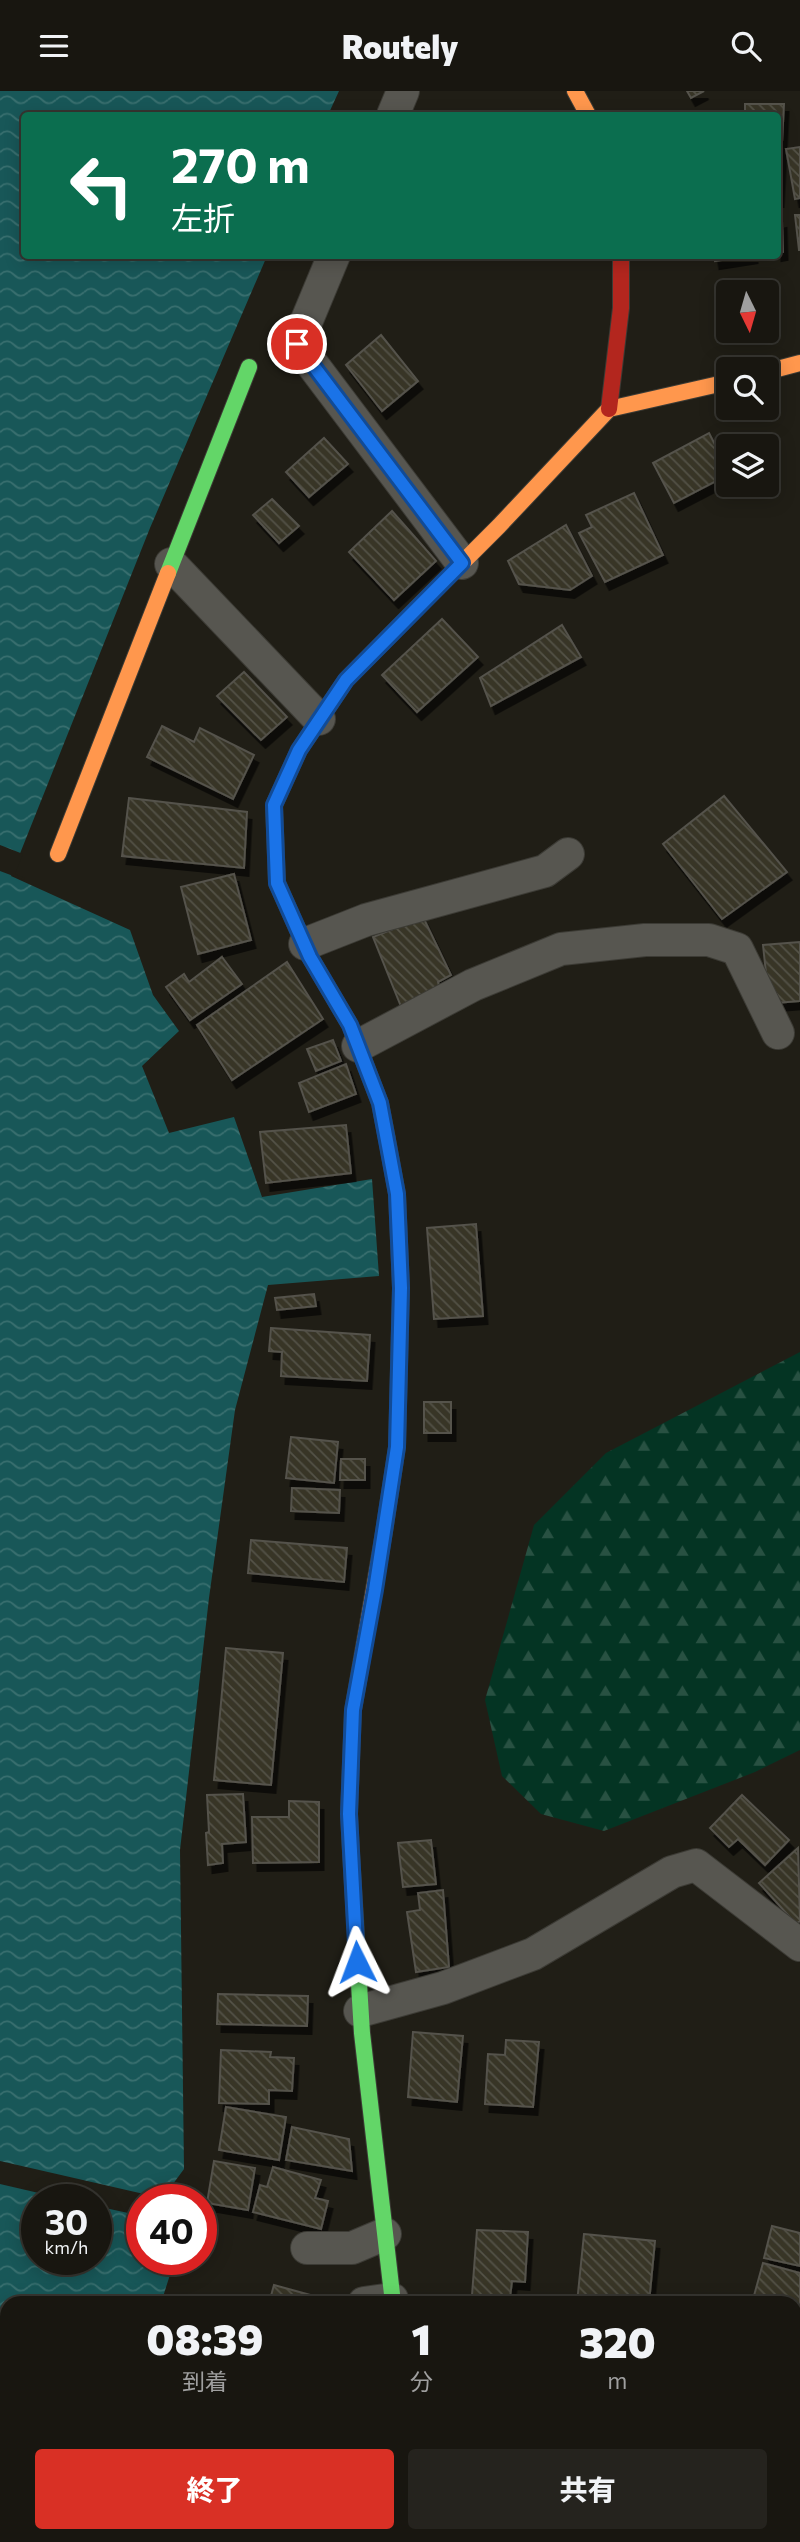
<!DOCTYPE html>
<html lang="ja">
<meta charset="utf-8">
<style>
body{margin:0;font-family:Commissioner,"Noto Sans JP",sans-serif;background:#25231e;color:#f1f3f6;height:100vh;display:flex;flex-direction:column;font-size:26px;white-space:nowrap}
*{box-sizing:border-box;margin:0}
p{font-size:23px;color:#9f9f9f}
.icon{flex:none;width:38px;height:38px;fill:none;stroke:currentColor;stroke-width:2;stroke-linecap:round;stroke-linejoin:round}
.map{position:relative;flex:1;overflow:hidden}
.details{position:absolute;left:0px;top:2205px;width:802px;height:247px;display:flex;flex-direction:column;background:#181610;border-radius:21px 21px 0 0;box-shadow:0 4px 18px #0003,0 0 0 2px #363530}
.details>*{flex:none}
.top-card{position:absolute;left:21px;top:21px;width:760px;height:147px;border-radius:7px;box-shadow:0 4px 18px #0003,0 0 0 2px #363530;background:#0b6e4f;color:#fff;overflow:hidden}
.needle{width:46px;rotate:175deg}
.tools{position:absolute;left:716px;top:189px;display:grid;gap:14px}
.tools a{display:grid;place-items:center;width:63px;height:63px;border-radius:7px;background:#181610;box-shadow:0 4px 18px #0003,0 0 0 2px #363530;font-size:35px}
.speed{position:absolute;left:21px;top:2093px;display:flex;gap:14px;font-size:35px;font-weight:700;text-align:center}
.speed>*{display:grid;place-content:center;width:91px;height:91px;border-radius:50%;background:#181610;box-shadow:0 4px 18px #0003,0 0 0 2px #363530;line-height:1}
.speed small{font-size:18px;font-weight:400}
.speed .limit{border:10px solid #d22;background:#fff;color:#111}
.pin{position:absolute;display:grid;place-items:center;width:60px;height:60px;color:#fff;margin:-30px;border:4px solid #fff;border-radius:50%;box-shadow:0 2px 7px #0007}
.me{position:absolute;width:77px;margin:-38px;rotate:357deg;stroke-linejoin:round;filter:drop-shadow(0 0 5px #0008)}
.turn{display:flex;align-items:center;gap:24px;height:147px;padding:0 35px;font-size:32px}
.turn .icon{width:91px;height:91px;stroke-width:2.5}
.turn b{display:block;font-size:49px;line-height:60px}
.eta{display:flex;justify-content:space-evenly;align-items:center;height:119px;text-align:center}
.eta b{font-size:42px;font-weight:800;line-height:49px}
.button{display:flex;gap:14px;margin-top:auto;padding:14px 35px}
.button a{flex:1;height:80px;border-radius:7px;background:#d93025;color:#fff;font-size:28px;font-weight:800;line-height:80px;text-align:center}
.button a+a{background:#25231e;color:#f1f3f6}
header{display:flex;justify-content:space-between;align-items:center;height:91px;padding:0 35px;background:#181610;font-size:32px;font-weight:800}
.map>svg:first-child{display:block}
</style>
<header><svg class="icon" aria-label="menu" viewBox="0 0 24 24"><path d="M4 6h16M4 12h16M4 18h16"/></svg>Routely<svg class="icon" aria-label="search" viewBox="0 0 24 24"><circle cx="10" cy="10" r="6"/><path d="M15 15l6 6"/></svg></header>
<div class="map">
<svg width="800" height="2451" viewBox="0 0 800 2451">
<defs>
<pattern id="forest-firs" width="22" height="20" patternUnits="userSpaceOnUse" patternTransform="scale(1.75)"><rect width="22" height="20" fill="#043423"/><path d="M5 1l3.5 6h-7zM16 11l3.5 6h-7z" fill="#285142"/></pattern>
<pattern id="water-waves" width="16" height="10" patternUnits="userSpaceOnUse" patternTransform="scale(1.75)"><rect width="16" height="10" fill="#185758"/><path d="M0 5q4-4 8 0t8 0" fill="none" stroke="#396f6f"/></pattern>
<pattern id="building-back-hatch" width="6" height="6" patternUnits="userSpaceOnUse" patternTransform="scale(1.75)"><rect width="6" height="6" fill="#373528"/><path d="M-1 5l2 2M0 0l6 6M5-1l2 2" fill="none" stroke="#545246"/></pattern>
<filter id="shadow"><feDropShadow dx="4.5" dy="8" stdDeviation="0" flood-color="#0009"/></filter>
</defs>
<rect width="100%" height="100%" fill="#201e16"/>
<path fill="url(#forest-firs)" d="M800,1261V1659L755,1681L604,1740L541,1723L502,1685L485,1609L534,1434L606,1362Z"/>
<path fill="url(#water-waves)" fill-rule="evenodd" d="M0,0H339L328,24H24V164L267,165L150,437L11,785L130,839L153,904L179,940L142,975L169,1042L234,1026L262,1106L372,1088L379,1185L268,1194L235,1319L209,1507L180,1759L184,2078L167,2101L170,2109H142V2168H175L161,2212H7V2445H90L88,2451H0ZM37,2109H96V2168H37Z"/>
<g fill="#201e16">
<path d="M0,754L23,763L15,783L25,787L24,789L0,780Z"/>
<path d="M0,2070L170,2109H142V2125L96,2115V2109H69L0,2093Z"/>
</g>
<g fill="url(#building-back-hatch)" stroke="#54524b" stroke-width="2" filter="url(#shadow)">
<path d="M687,0H704L691,7Z"/>
<path d="M745,13H784L779,108H777V24H745Z"/>
<path d="M800,56V107L795,108L786,58Z"/>
<path d="M795,124H800V159H799Z"/>
<path d="M782,129L783,161L777,162V130Z"/>
<path d="M714,164H754L715,170Z"/>
<path d="M381,244L418,290L382,320L346,274Z"/>
<path d="M709,342L728,379V384L674,412L653,372Z"/>
<path d="M324,347L348,373L309,406L286,381Z"/>
<path d="M634,402L663,464L605,491L579,442L592,436L586,424Z"/>
<path d="M272,408L299,435L279,452L253,424Z"/>
<path d="M392,420L436,470L394,509L349,461Z"/>
<path d="M566,434L592,485L570,499L519,493L508,470Z"/>
<path d="M442,528L478,566L417,621L382,584Z"/>
<path d="M562,534L581,566L491,615L480,587Z"/>
<path d="M244,581L287,626L261,649L217,605Z"/>
<path d="M162,635L194,651L200,637L254,664L233,708L147,666Z"/>
<path d="M724,705L787,781L722,828L663,753Z"/>
<path d="M129,707L247,721L244,777L122,765Z"/>
<path d="M234,783L251,849L198,863L181,796Z"/>
<path d="M423,826L451,884L438,891L441,903L402,918L373,846Z"/>
<path d="M800,851V910L776,912L768,901L763,854Z"/>
<path d="M222,866L242,893L190,929L166,896L184,883L189,891Z"/>
<path d="M287,871L323,928L232,989L197,934Z"/>
<path d="M333,949L341,970L316,980L307,958Z"/>
<path d="M346,973L356,1003L309,1021L299,992Z"/>
<path d="M346,1034L351,1082L266,1092L260,1041Z"/>
<path d="M476,1133L483,1225L434,1228L427,1137Z"/>
<path d="M314,1203L316,1215L277,1219L275,1207Z"/>
<path d="M271,1237L370,1244L367,1290L281,1285L282,1261L269,1260Z"/>
<rect x="424" y="1311" width="27" height="31"/>
<path d="M291,1346L338,1351L334,1392L286,1387Z"/>
<path d="M341,1368H365V1389H340Z"/>
<path d="M292,1397L340,1399L339,1422L291,1420Z"/>
<path d="M251,1449L347,1457L344,1491L248,1482Z"/>
<path d="M226,1557L283,1562L271,1694L214,1689Z"/>
<path d="M243,1703L246,1751L222,1753L223,1772L208,1774L206,1742L209,1741L207,1704Z"/>
<path d="M742,1704L789,1749L765,1774L738,1748L729,1756L710,1737Z"/>
<path d="M289,1710L319,1711V1771L253,1772L252,1726H289Z"/>
<path d="M431,1749L436,1793L403,1796L398,1752Z"/>
<path d="M798,1757L800,1830L796,1833L759,1792Z"/>
<path d="M443,1799L449,1876L416,1881L407,1821L420,1819L418,1802Z"/>
<path d="M218,1903L308,1905L307,1935L217,1933Z"/>
<path d="M413,1941L463,1945L457,2011L408,2006Z"/>
<path d="M506,1949L539,1951L533,2016L485,2013L488,1963L505,1964Z"/>
<path d="M221,1959L271,1961L270,1966L294,1967L292,2000L269,1999V2013L219,2012Z"/>
<path d="M226,2016L286,2026L279,2069L219,2059Z"/>
<path d="M292,2036L349,2048L352,2080L286,2069Z"/>
<path d="M214,2070L255,2077L248,2119L207,2112Z"/>
<path d="M273,2076L321,2089L315,2107L328,2110L321,2138L253,2121L260,2094L267,2096Z"/>
<path d="M772,2135L800,2142V2175L764,2167Z"/>
<path d="M477,2139L528,2141L525,2191L512,2190L510,2207L472,2204Z"/>
<path d="M584,2143L655,2150L649,2212H577Z"/>
<path d="M763,2172L800,2182V2220L796,2235L794,2212H752Z"/>
<path d="M274,2194L325,2208L324,2212H269Z"/>
<path d="M167,2445H257L255,2451H166Z"/>
<path d="M337,2445H381L379,2451H335Z"/>
<path d="M638,2445H661L667,2451H632Z"/>
</g>
<g fill="none" stroke-linecap="round" stroke-linejoin="round">
<g stroke="#3c3b35" stroke-width="34">
<g id="street">
<path d="M393,24L403,0"/>
<path d="M334,164L297,253L462,472"/>
<path d="M171,473L319,628"/>
<path d="M305,853L366,829L545,780L568,763"/>
<path d="M358,955L473,894L561,858L645,849H709L737,858L778,942"/>
<path d="M360,1920L443,1897L533,1863L672,1781L696,1774L800,1854"/>
<path d="M307,2157H352L385,2143"/>
<path d="M364,2212L392,2208"/>
<path d="M275,2451L277,2445"/>
</g>
</g>
<g stroke="#3c3b35" stroke-width="18">
<g id="fast">
<path d="M168,482L249,276"/>
<path d="M387,1048L380,1012L350,934L310,866L277,792L274,714L299,659L346,589L416,518"/>
<path d="M351,1762L362,1942L393,2212"/>
<path d="M416,2445L417,2451"/>
</g>
</g>
<g stroke="#3c3b35" stroke-width="18">
<g id="slow">
<path d="M575,0L588,24"/>
<path d="M766,281L800,272"/>
<path d="M416,518L499,435L609,318L728,291"/>
<path d="M58,763L168,482"/>
<path d="M351,1762L349,1723L353,1619L384,1441"/>
</g>
</g>
<g stroke="#3c3b35" stroke-width="18">
<g id="jam">
<path d="M609,318L621,217V164"/>
<path d="M384,1441L397,1356L401,1197L397,1103L387,1048"/>
</g>
</g>
<use href="#street" stroke="#575650" stroke-width="32"/>
<use href="#fast" stroke="#63d668" stroke-width="16"/>
<use href="#slow" stroke="#ff974d" stroke-width="16"/>
<use href="#jam" stroke="#b3261e" stroke-width="16"/>
</g>
<g fill="none" stroke-linecap="round" stroke-linejoin="round">
<g stroke="#114b97" stroke-width="18">
<path id="route" d="M297,253L462,472L346,589L299,659L274,714L277,792L310,866L350,934L380,1012L397,1103L401,1197L397,1356L375,1499L353,1619L349,1723L357,1871"/>
</g>
<use href="#route" stroke="#1a73e8" stroke-width="12"/>
</g>
</svg>
<div class="tools">
<a><svg class="needle" viewBox="-14 -14 28 28"><path d="M0-13l5 13h-10z" fill="#e53935"/><path d="M0 13l5-13h-10z" fill="#9f9f9f"/></svg></a>
<a><svg class="icon" aria-label="search" viewBox="0 0 24 24"><circle cx="10" cy="10" r="6"/><path d="M15 15l6 6"/></svg></a>
<a><svg class="icon" aria-label="layers" viewBox="0 0 24 24"><path d="M12 4l9 5-9 5-9-5zM3 14l9 5 9-5"/></svg></a>
</div>
<div class="speed"><div>30<small>km/h</small></div><div class="limit">40</div></div>
<div class="pin" style="left:297px;top:253px;background:#d93025"><svg class="icon" aria-label="arrive" viewBox="0 0 24 24"><path d="M6 21V4h12l-3 4 3 4H6"/></svg></div>
<svg class="me" style="left:357px;top:1871px" viewBox="-20 -20 40 40"><path d="M0-17L14 15 0 8-14 15z" fill="#1a73e8" stroke="#fff" stroke-width="4"/></svg>
<div class="top-card">
<div class="turn"><svg class="icon" aria-label="left" viewBox="0 0 24 24"><path d="M17 20v-9H6M10 6l-5 5 5 5"/></svg><div><b>270 m</b>左折</div></div>
</div>
<section class="details">
<div class="eta">
<div><b>08:39</b><p>到着</p></div>
<div><b>1</b><p>分</p></div>
<div><b>320</b><p>m</p></div>
</div>
<div class="button"><a>終了</a><a>共有</a></div>
</section>
</div>
